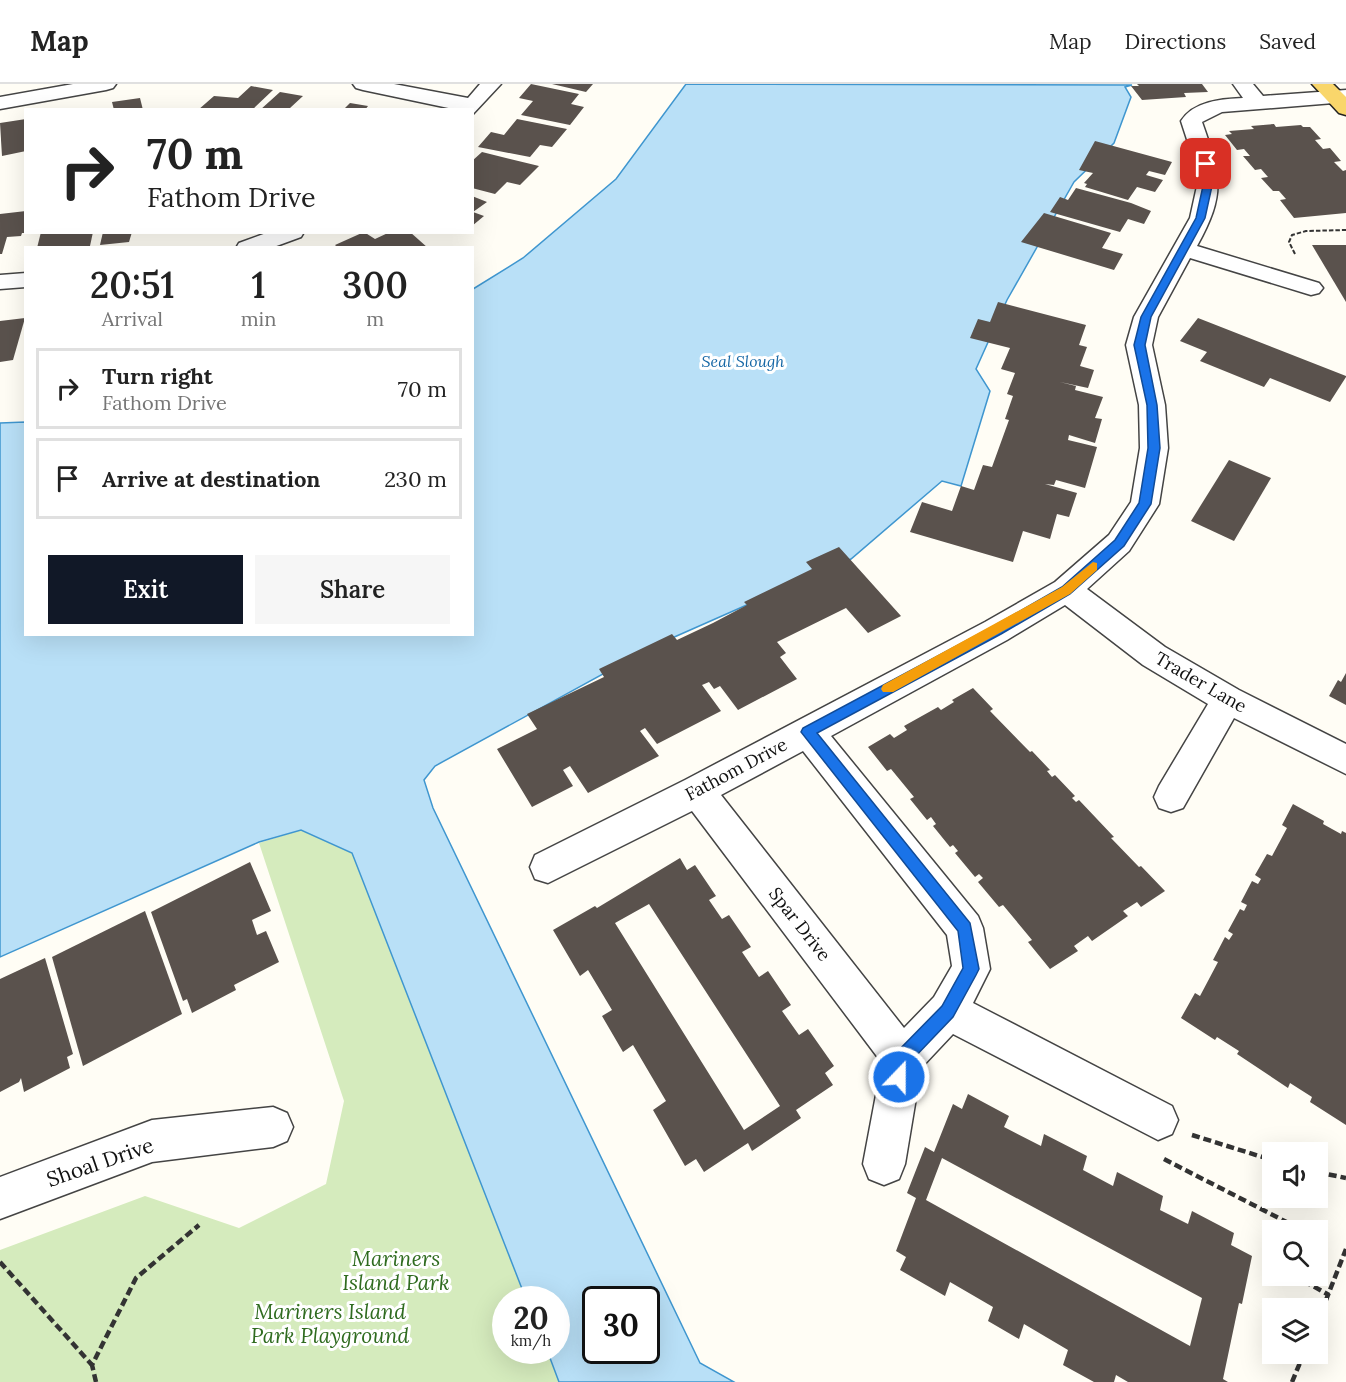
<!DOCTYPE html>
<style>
body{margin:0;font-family:Lora,serif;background:#f6f6f6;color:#222;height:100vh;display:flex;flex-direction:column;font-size:22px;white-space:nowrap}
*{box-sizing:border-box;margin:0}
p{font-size:20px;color:#767676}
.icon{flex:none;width:33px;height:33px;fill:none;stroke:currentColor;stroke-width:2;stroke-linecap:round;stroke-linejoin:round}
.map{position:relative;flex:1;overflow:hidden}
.sheet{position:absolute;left:24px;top:162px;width:450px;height:390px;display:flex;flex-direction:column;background:#fff;border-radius:0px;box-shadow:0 6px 24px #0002}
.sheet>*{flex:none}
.banner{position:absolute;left:24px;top:24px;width:450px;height:126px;border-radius:0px;box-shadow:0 6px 24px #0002;background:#fff;color:#222;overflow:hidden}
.tools{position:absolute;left:1262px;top:1058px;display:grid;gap:12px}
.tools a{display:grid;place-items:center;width:66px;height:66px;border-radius:0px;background:#fff;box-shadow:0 6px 24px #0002;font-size:30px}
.speed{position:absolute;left:492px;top:1202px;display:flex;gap:12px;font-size:30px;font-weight:700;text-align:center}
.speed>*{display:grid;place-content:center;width:78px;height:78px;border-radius:50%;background:#fff;box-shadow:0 6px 24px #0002;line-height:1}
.speed small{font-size:15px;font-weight:400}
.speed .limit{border:3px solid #111;border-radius:9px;background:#fff;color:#111}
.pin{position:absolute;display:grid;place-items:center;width:51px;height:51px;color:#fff;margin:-26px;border-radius:12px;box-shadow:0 3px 9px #0006}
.me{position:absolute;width:66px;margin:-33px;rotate:22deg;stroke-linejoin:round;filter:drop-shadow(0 0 4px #0008)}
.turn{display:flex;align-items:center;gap:21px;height:126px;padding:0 24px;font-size:27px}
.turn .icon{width:78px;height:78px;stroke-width:2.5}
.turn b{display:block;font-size:42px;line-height:51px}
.eta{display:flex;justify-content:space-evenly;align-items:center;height:102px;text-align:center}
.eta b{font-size:36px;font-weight:600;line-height:42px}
.button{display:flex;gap:12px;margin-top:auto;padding:12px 24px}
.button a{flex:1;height:69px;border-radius:0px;background:#111827;color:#fff;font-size:24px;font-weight:600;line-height:69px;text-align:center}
.button a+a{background:#f6f6f6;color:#222}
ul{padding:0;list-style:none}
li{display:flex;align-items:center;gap:18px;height:81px;margin:0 12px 9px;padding:0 12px;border:3px solid #e0e0e0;border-radius:0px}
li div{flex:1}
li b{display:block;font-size:22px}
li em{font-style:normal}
header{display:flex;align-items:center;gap:36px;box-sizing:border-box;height:84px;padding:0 30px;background:#fff;border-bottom:2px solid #e0e0e0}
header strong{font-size:28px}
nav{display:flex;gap:33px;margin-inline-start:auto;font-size:21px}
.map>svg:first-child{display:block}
</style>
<header>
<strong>Map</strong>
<nav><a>Map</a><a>Directions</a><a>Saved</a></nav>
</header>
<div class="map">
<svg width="1346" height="1298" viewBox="0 0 1346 1298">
<rect width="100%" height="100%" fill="#fffdf5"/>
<path fill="#d5ebbd" d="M301,746L352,769L526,1215H506V1266H547L559,1298H0V1166L145,1112L239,1144L326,1100L344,1017L259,759Z"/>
<path fill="#b9e0f7" stroke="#3f96cf" stroke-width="1.5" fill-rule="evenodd" d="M686,0L1132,1L1125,3L1131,13L1114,59L1074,98L1007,216L976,285L990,307L961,402L942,397L851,475L654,562L435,682L424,696L433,724L700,1279L734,1298H559L547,1266H556V1215H526L352,769L301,746L259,758L0,873V339L25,338L26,550H472L473,205L523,174L616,95ZM596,1215H646V1266H596Z"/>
<g fill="#5a524d" fill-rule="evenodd">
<path d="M531,0L579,10L571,20L584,23L570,41L521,31L533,17L519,14Z"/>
<path d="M552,0H593L586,8Z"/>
<path d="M1137,0H1202L1208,8L1184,9L1186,13L1142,16L1131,2H1139Z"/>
<path d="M251,2L273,6L252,26H198L214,12L238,14Z"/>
<path d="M280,8L303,12L290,24L295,26H260Z"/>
<path d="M140,14L143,26H114L112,18Z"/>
<path d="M350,19L368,22L365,26H343Z"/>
<path d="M26,35V67L2,72L0,39Z"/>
<path d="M517,35L567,45L552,63L540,61L530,73L478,63L491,48L504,51Z"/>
<path d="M1274,40L1276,43L1301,41L1303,43H1310L1321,55L1315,56L1323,65L1330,64L1341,77L1334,78L1343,87L1346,86V129L1294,134L1280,116L1286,115L1279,107H1273L1261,94L1268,93L1261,85L1255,86L1243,72H1250L1244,65L1237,66L1225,51L1232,50L1229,47L1254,45L1251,42Z"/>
<path d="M1095,57L1172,78L1165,91L1149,87L1146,91L1163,96L1155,108L1137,103L1128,116L1085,103L1087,100L1084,99L1093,89L1079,86Z"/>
<path d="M482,68L539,82L520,101L507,98L495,110L472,104V77Z"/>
<path d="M1076,104L1131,119L1151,127L1144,140L1128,135L1120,148L1050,128L1060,113L1068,116Z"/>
<path d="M472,112L487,118L473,128L484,132L472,142Z"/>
<path d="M26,127V149H22L21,152L7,153L2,170H0V130Z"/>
<path d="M1044,129L1111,149L1102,164L1123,170L1114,186L1021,158Z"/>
<path d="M41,148H93L90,162L37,164Z"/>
<path d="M103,148H132L129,158L100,161Z"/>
<path d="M364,148L375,155L390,148H410L428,164H338L335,161Z"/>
<path d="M1312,161H1346V218Z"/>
<path d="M998,218L1086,241L1079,261L1087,263L1080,282L1094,286L1088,304L1060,298L1076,302L1075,306L1103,313L1095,334L1102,335L1095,359L1069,351L1068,356L1097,363L1085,404L1056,396L1054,401L1045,400L1077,409L1069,433L1057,430L1050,455L1023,447L1013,478L910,448L922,418L952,427L961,402L974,406L983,381L992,383L1009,336L1005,335L1013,312L1007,310L1015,289L1001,285L1010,264L970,254L978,235L990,238Z"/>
<path d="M25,234L13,276L0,278V237Z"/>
<path d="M1198,234L1346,292V293L1330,318L1270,294L1264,303L1200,277L1207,268L1180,257Z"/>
<path d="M1229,376L1271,394L1234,457L1191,437Z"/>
<path d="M839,463L901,532L868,549L846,524L777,558L786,569L780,573L797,595L738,626L720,602L714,605L709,598L702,601L721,627L657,660L645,644L640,647L659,672L588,709L570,682L563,686L573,702L532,723L497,665L537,645L527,630L604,593L599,585L672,550L677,556L713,539L747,521L744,518L812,485L806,478Z"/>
<path d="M1346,589V621L1329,612L1338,596L1341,598Z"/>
<path d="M973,604L993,625L990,627L1030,668L1032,667L1050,686L1047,687L1052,693L1055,691L1075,712L1072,714L1076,718L1079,716L1114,753L1111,754L1139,783L1141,782L1165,807L1141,823L1137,818L1123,827L1128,832L1092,857L1088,852L1074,862L1078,867L1050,885L1028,858L1032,856L1003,821L999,823L978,798L983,794L979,790L975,793L955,769L958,767L953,761L950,763L933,742L936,740L931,733L927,736L910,715L914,713L891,685L887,687L868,663L890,650L894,654L907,646L904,642L938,623L941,626L954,618L952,616Z"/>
<path d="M1293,720L1324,737L1323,740L1341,750L1342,747L1346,749V1041L1310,1018L1312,1013L1290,999L1288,1004L1237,970L1239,967L1217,953L1215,956L1181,934L1195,909L1200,912L1218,878L1213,876L1225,853L1229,856L1233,850L1228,847L1240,825L1244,827L1247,821L1241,818L1252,797L1258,800L1261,795L1255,791L1267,770L1272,772L1287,744L1282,741Z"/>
<path d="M680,774L687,786L695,781L716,812L709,816L722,835L729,831L751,863L742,868L759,893L768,887L791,921L782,927L799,951L808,945L834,982L825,989L833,1001L796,1026L801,1034L752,1067L748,1059L704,1088L696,1075L685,1082L653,1026L666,1017L633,961L623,968L602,932L612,926L588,886L580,892L553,846L595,822L597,824ZM649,820L780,1022L744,1046L615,839Z"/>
<path d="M250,778L271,827L252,836L257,851L266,847L279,878L234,901L236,906L192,929L187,915L183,917L151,828Z"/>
<path d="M145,827L182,930L83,982L52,873Z"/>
<path d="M45,874L73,970L67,973L70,984L24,1008L21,994L19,998L0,1008V895Z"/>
<path d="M968,1010L1009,1032L1004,1043L1041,1062L1044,1050L1087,1072L1083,1086L1113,1102L1117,1088L1163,1112L1160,1126L1188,1140L1192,1127L1234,1149L1231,1161L1252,1172L1242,1220L1239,1219L1223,1295L1228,1298H1128L1116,1291L1114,1298H1094L1063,1281L1068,1266L1024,1240L1019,1255L988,1237L993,1223L950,1198L945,1212L900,1186L906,1173L896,1167L916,1114L907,1109L925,1063L934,1068L953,1020L962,1025ZM942,1074L1202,1214L1190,1262L926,1116Z"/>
</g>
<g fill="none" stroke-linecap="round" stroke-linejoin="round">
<g stroke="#444" stroke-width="3">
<g id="minor">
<path d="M73,0H116L113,4L106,6L0,25V13Z"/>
<path d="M353,0H394L468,14L480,0H501L472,31V26H458L363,6L356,4Z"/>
<path d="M1233,0H1253L1263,12L1346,6V18L1222,28L1202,38C1221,92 1226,110 1197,162L1319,199L1323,204L1319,209L1311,211L1190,174L1158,233L1152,261L1165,321L1168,364L1159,420L1129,467L1087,505L1165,563L1239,606L1346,660V690L1234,634L1183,724L1171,728L1159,724L1154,713L1159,702L1208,620L1143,581L1065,521L1007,556L831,652L978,832L983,844L990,885L973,919L1172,1022L1178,1036L1172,1050L1158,1056L953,950L921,984L905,1080L899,1095L884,1101L869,1095L863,1080L882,979L692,727L548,799L535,795L530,783L535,771L685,696L985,538L1055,498L1109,451L1131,418L1140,364L1139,321L1126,261L1134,233L1190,134L1197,102L1195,80L1181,37C1194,17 1221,15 1243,14ZM803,667L947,851L952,882L934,913L904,944L721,711Z"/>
<path d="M269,148H304L301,153L271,164H236L239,159Z"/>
<path d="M26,189V203L0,205V191Z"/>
<path d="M273,1023L287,1029L293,1043L287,1057L273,1063L152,1078L0,1135V1093L152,1036Z"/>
</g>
</g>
<g stroke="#222" stroke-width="3">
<path id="major" d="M1312,0H1333L1346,13V31L1339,29Z"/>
</g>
<path stroke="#333" stroke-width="2" stroke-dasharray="4.5 2" stroke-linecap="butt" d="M1295,170L1289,158L1292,151L1306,147L1346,146"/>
<g stroke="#333" stroke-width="4.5" stroke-dasharray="8 4" stroke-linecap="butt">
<path d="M1192,1051L1272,1076"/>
<path d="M1164,1075L1302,1146"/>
<path d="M1317,1088L1346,1094"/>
<path d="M0,1178L92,1281"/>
<path d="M1293,1191L1329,1211"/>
<path d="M1317,1239L1346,1165"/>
<path d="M96,1298L92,1281L136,1194L199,1141"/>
<path d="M1292,1298L1304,1269"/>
</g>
<use href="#minor" fill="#fff" fill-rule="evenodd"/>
<use href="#major" fill="#f9d66b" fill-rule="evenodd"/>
</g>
<path fill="#1a73e8" stroke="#114b97" stroke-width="1.5" d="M1206,77L1210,80L1212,102L1205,134L1151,233L1145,261L1157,321L1160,364L1151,420L1124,462L1070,510L1001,550L817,649L970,839L979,885L976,891L953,933L910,978L905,999L899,1001L894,999L891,993L897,968L942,922L963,884L958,847L801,648L803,644L992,543L1062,503L1115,456L1139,419L1148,364L1147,321L1134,261L1141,233L1196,134L1203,102L1202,80Z"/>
<path fill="#f59e0b" d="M1093,478L1097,479V486L1070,510L893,608H883L881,605L883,601L1062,503Z"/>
<g text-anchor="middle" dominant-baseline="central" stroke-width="6" stroke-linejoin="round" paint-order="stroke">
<g font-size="16" font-style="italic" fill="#1768a6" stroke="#fff">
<text x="743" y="277">Seal Slough</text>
</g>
<g font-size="18" fill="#111" stroke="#fff">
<text transform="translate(1201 598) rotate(30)">Trader Lane</text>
<text transform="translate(736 685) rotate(-28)">Fathom Drive</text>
<text transform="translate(800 840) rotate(52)">Spar Drive</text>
</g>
<g font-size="21" fill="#111" stroke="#fff">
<text transform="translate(100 1078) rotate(-19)">Shoal Drive</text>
</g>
<g font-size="21" font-style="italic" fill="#2f6b1f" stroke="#fff">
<text x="396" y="1174">Mariners<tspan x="396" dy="24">Island Park</tspan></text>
<text x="330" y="1227">Mariners Island<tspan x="330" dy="24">Park Playground</tspan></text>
</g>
</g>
</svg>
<div class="tools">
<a><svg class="icon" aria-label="sound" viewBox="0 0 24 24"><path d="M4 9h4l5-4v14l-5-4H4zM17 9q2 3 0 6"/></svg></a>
<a><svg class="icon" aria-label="search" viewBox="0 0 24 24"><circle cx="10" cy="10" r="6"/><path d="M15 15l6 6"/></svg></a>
<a><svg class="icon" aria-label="layers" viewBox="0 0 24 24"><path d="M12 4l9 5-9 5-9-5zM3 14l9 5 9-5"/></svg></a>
</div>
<div class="speed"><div>20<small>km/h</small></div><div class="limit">30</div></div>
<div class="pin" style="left:1206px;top:80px;background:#d93025"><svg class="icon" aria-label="arrive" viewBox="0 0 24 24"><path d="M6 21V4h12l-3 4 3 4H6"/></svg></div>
<svg class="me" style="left:899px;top:993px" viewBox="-20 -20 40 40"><circle r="17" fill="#1a73e8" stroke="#fff" stroke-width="3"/><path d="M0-11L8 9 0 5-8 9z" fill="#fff"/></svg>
<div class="banner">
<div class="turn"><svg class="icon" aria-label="right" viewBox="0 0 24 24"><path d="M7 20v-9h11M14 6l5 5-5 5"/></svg><div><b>70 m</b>Fathom Drive</div></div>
</div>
<section class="sheet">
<div class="eta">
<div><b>20:51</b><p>Arrival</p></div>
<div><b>1</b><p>min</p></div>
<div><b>300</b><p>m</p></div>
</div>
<ul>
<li><svg class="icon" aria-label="right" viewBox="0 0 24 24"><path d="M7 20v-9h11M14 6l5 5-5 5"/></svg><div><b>Turn right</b><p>Fathom Drive</p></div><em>70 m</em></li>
<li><svg class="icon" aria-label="arrive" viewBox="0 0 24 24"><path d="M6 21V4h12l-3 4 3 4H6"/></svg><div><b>Arrive at destination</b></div><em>230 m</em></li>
</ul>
<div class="button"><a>Exit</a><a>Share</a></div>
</section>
</div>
